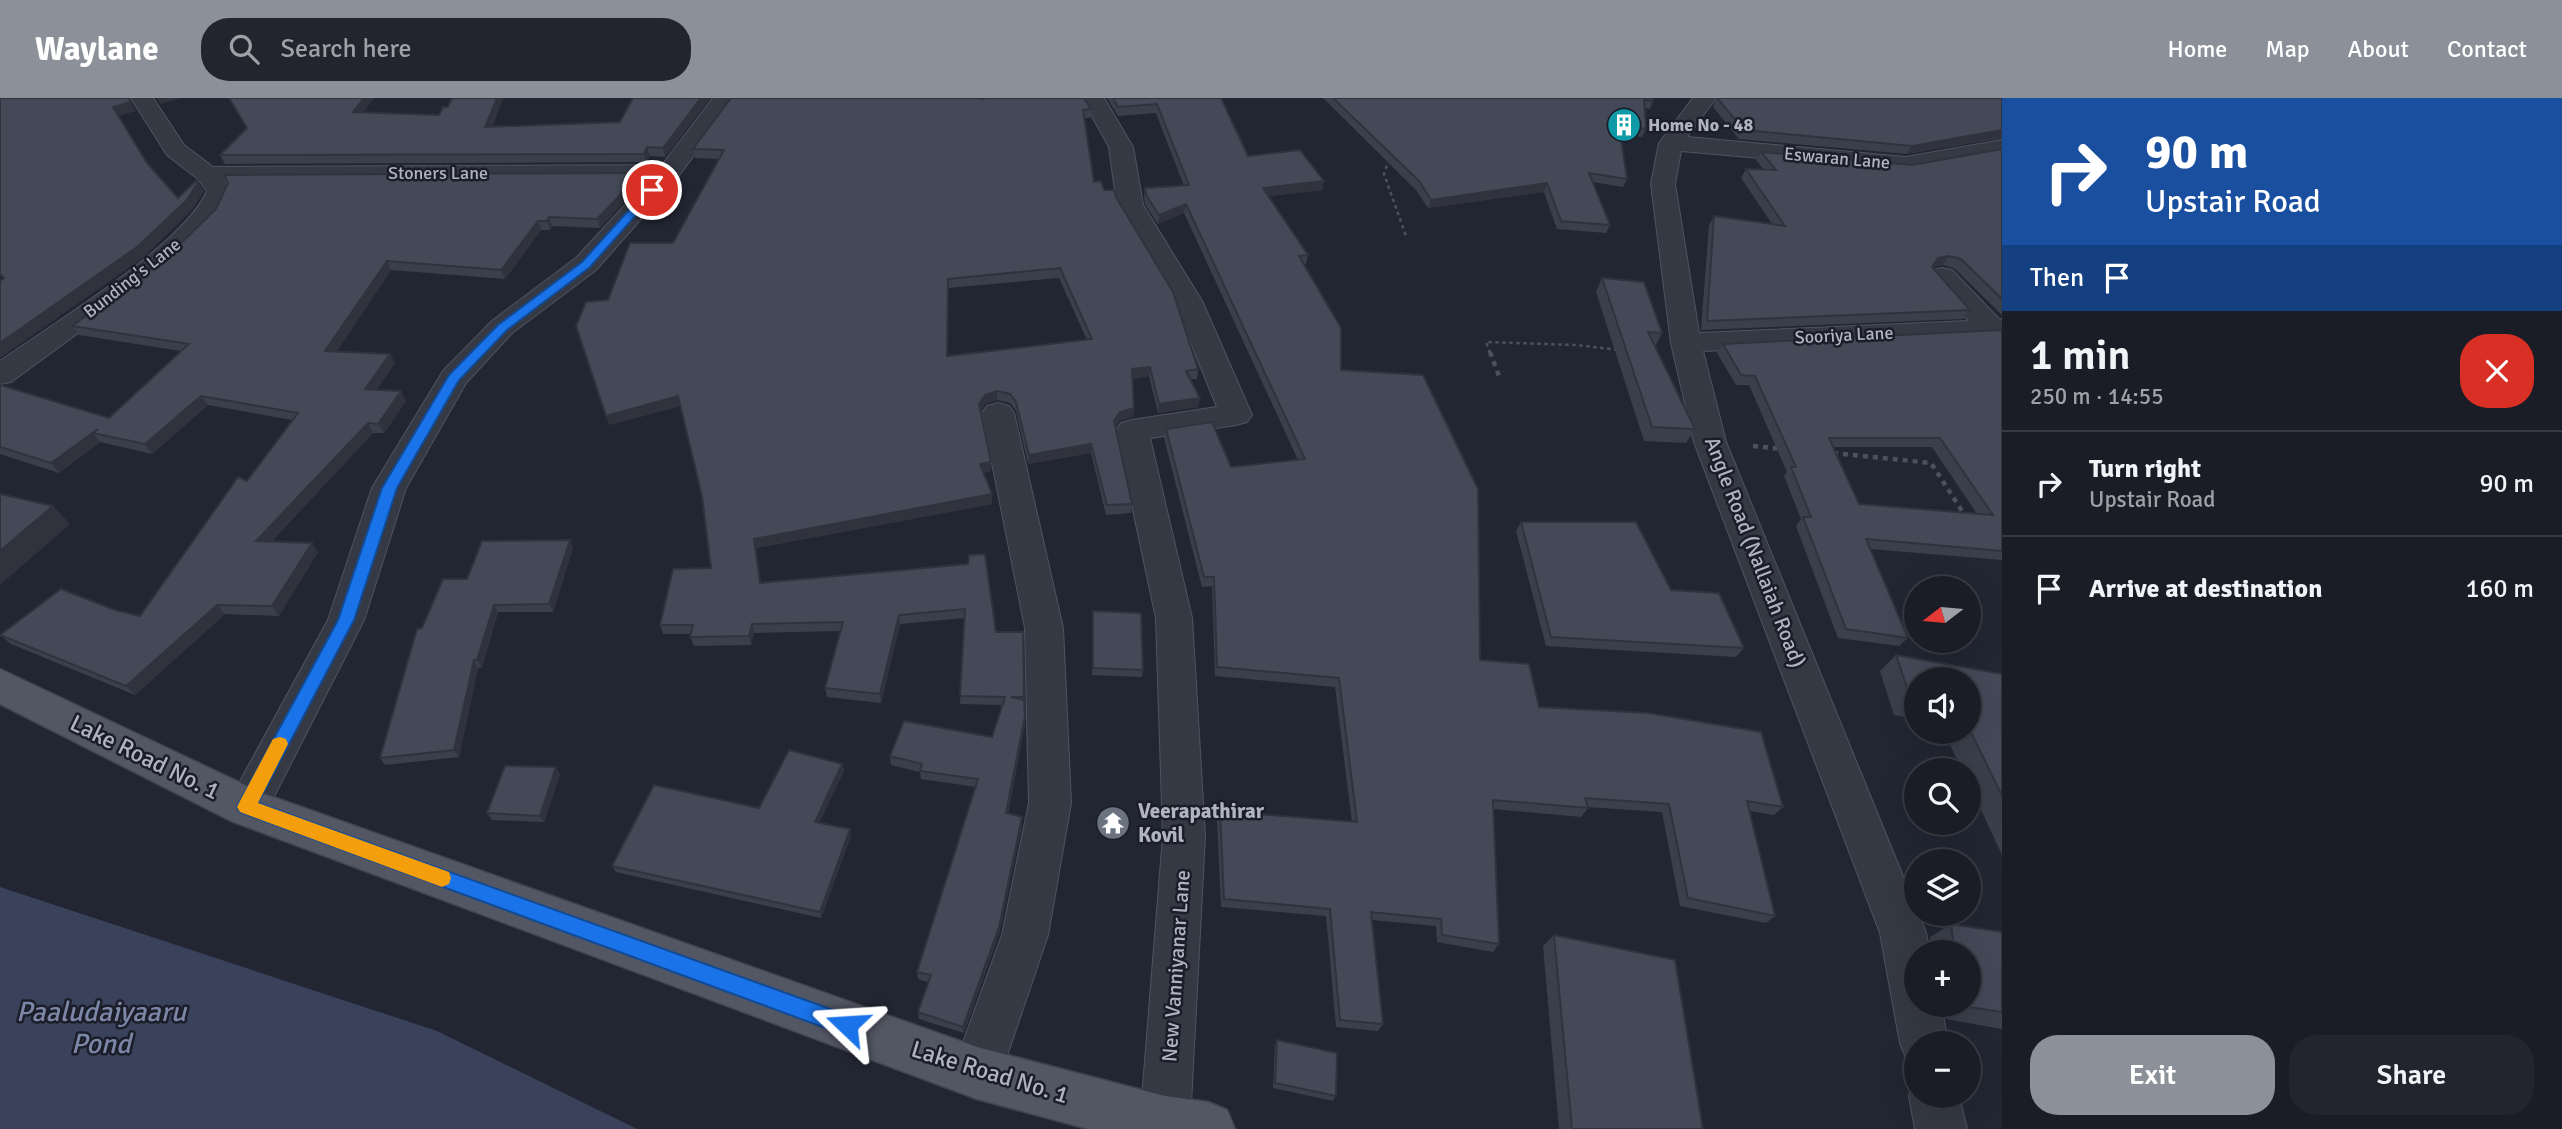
<!DOCTYPE html>
<meta charset="utf-8">
<style>
body{margin:0;font-family:Signika,sans-serif;background:#23252e;color:#f1f3f6;height:100vh;display:flex;flex-direction:column;font-size:26px;white-space:nowrap}
*{box-sizing:border-box;margin:0}
p{font-size:23px;color:#9fa1a7}
.icon{flex:none;width:38px;height:38px;fill:none;stroke:currentColor;stroke-width:2;stroke-linecap:round;stroke-linejoin:round}
.map{position:relative;flex:1;overflow:hidden}
.side{display:flex;flex-direction:column;background:#1a1c26;width:560px}
.side>*{flex:none}
.hud{background:#1a4fa0;color:#fff;overflow:hidden}
.needle{width:46px;rotate:254deg}
.buttons{position:absolute;left:1904px;top:478px;display:grid;gap:14px}
.buttons a{display:grid;place-items:center;width:77px;height:77px;border-radius:50%;background:#1a1c26;box-shadow:0 7px 28px #0002,0 0 0 2px #383a43;font-size:35px}
.pin{position:absolute;display:grid;place-items:center;width:60px;height:60px;color:#fff;margin:-30px;border:4px solid #fff;border-radius:50%;box-shadow:0 2px 7px #0007}
.me{position:absolute;width:77px;margin:-38px;rotate:290deg;stroke-linejoin:round;filter:drop-shadow(0 0 5px #0008)}
.turn{display:flex;align-items:center;gap:24px;height:147px;padding:0 28px;font-size:32px}
.turn .icon{width:91px;height:91px;stroke-width:2.5}
.turn b{display:block;font-size:49px;line-height:60px}
.then{display:flex;align-items:center;height:66px;padding:0 28px;background:#0003;gap:14px;font-size:26px}
.round{display:grid;place-items:center;flex:none;width:74px;height:74px;border-radius:28px;background:#23252e}
.overview{display:flex;align-items:center;justify-content:space-between;height:119px;padding:0 28px}
h1{font-size:42px;font-weight:600;line-height:52px}
.button{display:flex;gap:14px;margin-top:auto;padding:14px 28px}
.button a{flex:1;height:80px;border-radius:28px;background:#8c9099;color:#fff;font-size:28px;font-weight:600;line-height:80px;text-align:center}
.button a+a{background:#23252e;color:#f1f3f6}
ul{padding:0;list-style:none}
li{display:flex;align-items:center;gap:21px;height:105px;padding:0 28px;border-top:2px solid #383a43}
li div{flex:1}
li b{display:block;font-size:26px}
li em{font-style:normal}
header{display:flex;align-items:center;gap:42px;box-sizing:border-box;height:98px;padding:0 35px;background:#8c9099;color:#fff}
header strong{font-size:33px}
nav{display:flex;gap:38px;margin-inline-start:auto;font-size:24px}
.search{width:490px;height:63px;background:#23252e;display:flex;align-items:center;gap:18px;box-sizing:border-box;padding:0 24px;border-radius:28px;color:#9fa1a7;font-size:26px}
main{display:flex;flex:1;min-height:0}
.map>svg:first-child{display:block}
</style>
<header>
<strong>Waylane</strong>
<div class="search"><svg class="icon" aria-label="search" viewBox="0 0 24 24"><circle cx="10" cy="10" r="6"/><path d="M15 15l6 6"/></svg>Search here</div>
<nav><a>Home</a><a>Map</a><a>About</a><a>Contact</a></nav>
</header>
<main>
<div class="map">
<svg width="2002" height="1031" viewBox="0 0 2002 1031">
<rect width="100%" height="100%" fill="#222633"/>
<path fill="#3a415b" d="M0,789L437,933L637,1031H0Z"/>
<g fill="none" stroke-linecap="round" stroke-linejoin="round">
<g stroke="#50535f" stroke-width="2">
<g id="street">
<path d="M131,0H153L184,47L213,69L662,67L713,0H736L678,79L596,172L512,235L466,285L406,390L364,522L262,722L247,728L232,722L226,709L328,522L372,390L443,273L492,223L576,160L649,81L225,83L231,93L220,118L171,167L11,284L0,286V263C51,227 185,146 207,93L198,81L167,57Z"/>
<path d="M1082,0H1104L1133,49L1143,107L1202,203L1252,317L1247,324L1236,327L1150,340L1192,520L1205,738L1190,1025L1188,1031H1142L1140,1025L1163,738L1156,520L1116,332L1121,325L1132,322L1217,309L1174,203L1117,107L1109,49Z"/>
<path d="M1693,0H1716L1687,39L1906,59L2002,42V56L1906,73L1681,53L1675,86L1699,235L1969,223L1928,178L1932,172L1942,170L1952,172L1999,221H2002V239L1703,253L1726,344L1926,835L1930,854H1916V906H1941L1948,945H1916V966L1907,962L1900,945L1880,835L1694,344L1671,245L1651,86L1659,45Z"/>
<path d="M998,305L1009,308L1014,315L1063,530L1071,705L1048,837L995,993L977,1000L959,993L952,975L1002,837L1029,705L1025,530L982,315L987,308Z"/>
<path d="M1916,980V998H1959L1967,1031H1915L1909,998Z"/>
</g>
</g>
<g stroke="#3f424e" stroke-width="3">
<path id="primary" d="M0,571L262,695L977,949L1165,998L1208,1004L1227,1012L1235,1031H1088L977,1001L231,723L0,606Z"/>
</g>
<g stroke="#485459" stroke-width="2.5" stroke-dasharray="3.5 3.5" stroke-linecap="butt">
<path d="M1389,61L1384,76L1406,138"/>
<path d="M1490,255L1486,244L1576,247L1619,252"/>
</g>
<g stroke="#485459" stroke-width="4.5" stroke-dasharray="5 5" stroke-linecap="butt">
<path d="M1490,254L1499,278"/>
<path d="M1753,348L1783,351"/>
<path d="M1833,355L1931,365L1966,419"/>
</g>
<use href="#street" fill="#353944" fill-rule="evenodd"/>
<use href="#primary" fill="#535764" fill-rule="evenodd"/>
</g>
<g fill="#3a3f4c" fill-rule="evenodd">
<path d="M503,0L492,29L620,24L633,0H710L665,59L650,58L646,64L225,66L220,57L247,31L363,14L439,17L448,9Z"/>
<path d="M982,0H1084L1091,11L1090,20H1084L1094,84L1104,92L1116,99L1198,271L1197,281H1190L1200,300L1198,309L1158,315L1149,278L1133,281L1134,310L1133,319L1119,323L1116,329L1132,406L1131,415L1106,417L1091,355L1028,366L1016,313L1010,305L997,302L985,306L981,313L991,373L983,375L992,406L756,450L761,484L968,466L996,534H1023L1025,626L1008,716L1022,727L999,836L964,935L919,921L918,914L928,884L918,881L917,874L976,689L921,681L920,674L891,667L890,658L992,639L1002,607L960,606L965,520L900,526L881,605L827,599L825,590L841,533L754,535L751,547L694,548L690,539L691,536H663L660,527L711,470L702,398L680,308L609,327L608,202L673,145L719,61L695,60L693,51L982,1ZM1059,180L1087,242L947,258L948,190Z"/>
<path d="M1107,0H1221L1248,58L1324,83L1322,92L1269,98L1308,157L1306,166H1304L1341,272L1480,562L1539,609L1783,709L1774,717L1749,713L1775,818L1766,825L1680,808L1662,714L1587,709L1588,710L1581,719L1493,711L1499,846L1493,854L1437,844L1436,828L1372,822L1383,926L1378,933L1336,929L1326,818L1221,809L1217,721L1220,713L1352,724L1335,589L1215,578L1212,488L1202,489L1164,340L1166,331L1231,369L1298,362L1184,115L1158,126L1145,106L1144,99L1145,90L1184,88L1156,15L1118,18Z"/>
<path d="M1323,0H1652L1653,3L1650,11L1644,10L1646,31L1642,39L1621,36L1627,81L1623,89L1593,84L1610,127L1606,135L1557,131L1544,94L1428,110L1416,92Z"/>
<path d="M1717,0H2002V40L1906,56L1739,41L1713,9Z"/>
<path d="M2002,51V217L1954,170L1943,167L1932,169L1970,212L1963,221L1701,232L1709,127L1714,118L1772,126L1741,80L1746,71L1764,72L1756,62L1761,54L1912,67Z"/>
<path d="M633,75L635,84L622,106L600,130L552,128L550,132H541L505,181L391,172L337,253L390,256L395,265L377,291L406,303L384,335H373L271,444L318,454L279,518L225,516L135,597L11,546L0,537L115,512L140,518L247,383L292,322L208,307L152,356L100,344L59,375L0,356V287L109,320L181,253L79,237L72,228Z"/>
<path d="M1602,180L1662,235L1655,249L1695,331L1686,345L1644,343L1596,194Z"/>
<path d="M2002,232V462L1870,451L1908,540L1899,548L1838,540L1796,428L1801,421L1784,378L1787,374L1749,287H1736L1717,255L1723,246ZM1833,349H1932L1977,416L1859,406Z"/>
<path d="M1521,424L1671,492L1744,550L1736,559L1546,548L1516,433Z"/>
<path d="M573,450L553,514H498L482,569L478,570L459,659L385,667L380,660L422,530L467,481Z"/>
<path d="M1093,513L1143,572L1142,579L1092,577Z"/>
<path d="M1896,557L2002,576V757L1969,686V672H1962L1944,634H1969V581H1916V621L1894,617L1880,573Z"/>
<path d="M842,666L844,673L819,724L850,731L851,738L821,820L616,774L612,768L759,710Z"/>
<path d="M560,676L544,724L492,722L487,715Z"/>
<path d="M1951,826L2002,834V931L1946,921L1943,906H1969V854H1923L1931,849L1930,839Z"/>
<path d="M1554,837L1703,1031H1559L1543,848Z"/>
<path d="M1277,942L1336,998L1333,1003L1273,990L1275,947Z"/>
</g>
<g fill="#30333e">
<path d="M157,0H182L160,6Z"/>
<path d="M364,0H374L357,23L353,14Z"/>
<path d="M497,0H503L488,38L485,29Z"/>
<path d="M701,0H710L665,59L663,50Z"/>
<path d="M131,4L136,13L119,18L113,9Z"/>
<path d="M2002,32V39L1906,56L1912,48Z"/>
<path d="M647,49L650,58L646,64L644,56Z"/>
<path d="M633,75L635,84L622,106L600,130L597,121Z"/>
<path d="M1324,83L1322,92L1262,99L1263,90Z"/>
<path d="M198,84L204,93L192,112L144,159L0,260V245Z"/>
<path d="M1547,85L1544,94L1428,110L1431,102Z"/>
<path d="M1186,106L1184,115L1158,126L1159,117Z"/>
<path d="M549,119L552,128L550,132L547,123Z"/>
<path d="M538,123L541,132L505,181L501,172Z"/>
<path d="M1949,158L1943,167L1931,169L1938,160Z"/>
<path d="M387,163L391,172L331,262L325,253Z"/>
<path d="M390,256L395,265L371,300L365,291Z"/>
<path d="M1150,269L1149,278L1131,281L1132,271Z"/>
<path d="M401,293L406,303L384,335L378,326Z"/>
<path d="M997,293V302L985,306L979,316V306L985,297Z"/>
<path d="M201,298L208,307L152,356L145,346Z"/>
<path d="M678,298L681,308L609,327L606,318Z"/>
<path d="M1200,300L1198,309L1158,315L1159,306Z"/>
<path d="M1134,310L1133,319L1119,323L1113,333L1114,323L1120,314Z"/>
<path d="M368,325L373,335L263,452L256,443Z"/>
<path d="M98,331L93,335L100,344L59,375L51,365Z"/>
<path d="M1091,346V355L1028,366L1029,357Z"/>
<path d="M991,364V373L980,375V366Z"/>
<path d="M992,396V406L756,450L762,494L754,441Z"/>
<path d="M53,408L70,426L0,487V453Z"/>
<path d="M570,442L573,450L553,514L549,506Z"/>
<path d="M312,445L318,454L279,518L272,508Z"/>
<path d="M217,507L225,516L135,597L126,588Z"/>
<path d="M494,507L498,514L482,569L477,562Z"/>
<path d="M899,517L900,526L881,605L880,596Z"/>
<path d="M752,526L754,535L751,547L749,538Z"/>
<path d="M474,562L478,570L459,659L454,652Z"/>
<path d="M1025,618V626L1006,723V715Z"/>
<path d="M842,666L844,673L817,730L815,724Z"/>
<path d="M556,669L560,676L544,724L540,718Z"/>
<path d="M1022,719V727L999,836L964,935L963,929Z"/>
<path d="M850,731L851,738L821,820L820,814Z"/>
</g>
<g fill="#444958" stroke="#30333e" stroke-width="2" fill-rule="evenodd">
<path d="M0,0H128L131,4L113,9L147,65L178,100L197,82L198,84L186,103L137,149L0,245V183L4,180L0,176Z"/>
<path d="M229,0H364L353,14L439,17L443,9H448L452,0H497L485,29L620,24L633,0H701L663,50L647,49L644,56L220,57L247,30Z"/>
<path d="M731,0H974L984,1V0H1084L1091,11L1083,12L1094,84L1101,83L1104,92H1114L1116,99L1173,194L1198,271L1186,273L1200,300L1159,306L1150,269L1132,271L1134,310L1120,314L1114,323L1132,406L1107,407L1091,346L1029,357L1016,304L1010,296L997,293L985,297L979,306L991,364L980,366L992,396L754,441L760,485L968,466L969,457L985,456L996,534H1023L1024,599H1011L1024,602L1025,618L1006,715L1022,719L999,829L963,929L918,914L931,877L917,874L978,681L920,673L922,666L890,658L904,623L992,639L1005,599L960,598L965,511L899,517L880,596L825,590L843,524L752,526L749,538L690,539L693,527H660L673,471L711,470L702,398L678,298L606,318L576,228L586,204L608,202L630,145H673L724,52L693,51ZM1060,170L1092,241L947,258L948,181Z"/>
<path d="M1113,0H1221L1248,58L1300,52L1324,83L1263,90L1308,157L1299,158L1341,230V272L1423,277L1478,391L1480,562L1529,566L1539,609L1648,615L1761,634L1783,709L1747,703L1775,818L1688,800L1669,706L1585,700L1588,710L1493,702L1499,846L1442,837L1441,821L1371,814L1383,926L1340,922L1330,811L1224,801L1220,713L1357,724L1339,580L1217,569L1214,479H1204L1166,331L1212,324L1231,369L1305,361L1186,106L1159,117L1146,97L1145,90L1189,87L1157,6L1118,9Z"/>
<path d="M1333,0H1652L1653,3L1644,2L1646,31L1619,27L1627,81L1589,75L1610,127L1561,123L1547,85L1431,102L1419,83Z"/>
<path d="M1717,0H2002V32L1912,48L1744,32Z"/>
<path d="M2002,51V201L1961,161L1949,158L1938,160L1932,169L1970,212L1707,223L1714,118L1785,128L1746,71L1776,72L1761,54L1912,67Z"/>
<path d="M633,75L620,97L597,121L549,119L547,123H538L501,172L387,163L325,253L390,256L365,291L401,293L378,326L368,325L256,443L312,445L272,508L217,507L126,588L0,537L61,491L115,512L140,518L238,379L247,383L298,315L201,298L145,346L93,335L98,331L51,365L0,349V287L109,320L189,246L72,228L166,160L216,111L228,85L224,77Z"/>
<path d="M1602,180L1644,184L1662,235L1648,234L1695,331L1652,329Z"/>
<path d="M2002,232V453L1866,441L1908,540L1846,531L1803,419H1811L1791,369H1796L1755,278L1741,277L1723,246ZM1829,340H1940L1993,417L1859,406Z"/>
<path d="M0,396L53,408L0,453Z"/>
<path d="M1521,424H1636L1671,492L1719,495L1744,550L1551,539Z"/>
<path d="M570,442L549,506L494,507L477,562H474L454,652L380,660L417,531L422,530L443,481H467L482,443Z"/>
<path d="M1093,513L1141,515L1143,572L1093,570Z"/>
<path d="M1896,557L2002,576V698L1969,630V581H1916V602L1911,601Z"/>
<path d="M789,652L842,666L815,724L850,731L820,814L612,768L654,687L759,710Z"/>
<path d="M505,668L556,669L540,718L487,715Z"/>
<path d="M1951,826L2002,834V914L1969,909V854H1940V843L1953,842Z"/>
<path d="M1554,837L1675,862L1703,1031H1572Z"/>
<path d="M1277,942L1337,955L1336,998L1275,985Z"/>
</g>
<path fill="#1a73e8" stroke="#114b97" stroke-width="2" d="M649,90L658,92L590,169L507,232L459,282L397,390L354,522L258,705L847,917L854,920L857,927L854,935L847,938L240,714L237,709L338,522L382,390L449,277L498,227L582,164Z"/>
<path fill="#f59e0b" d="M280,639L286,641L288,646L258,705L449,774L451,780L449,786L442,789L240,714L237,709L240,703L273,641Z"/>
<defs>
<g id="building-disc" transform="scale(1.75)"><circle r="9.5" fill="#0f9aa8" stroke="#1b1e29"/><path d="M-4-6H4V6H1V3H-1V6H-4ZM-2.5-4.3h1.7v1.8h-1.7ZM.8-4.3h1.7v1.8H.8ZM-2.5-1h1.7V.8h-1.7ZM.8-1h1.7V.8H.8Z" fill="#fff"/></g>
<g id="temple-disc" transform="scale(1.75)"><circle r="9.5" fill="#6b7280" stroke="#1b1e29"/><path d="M0-6L5-2H3V0L6.5 2.5H4V6H1.5V3h-3V6H-4V2.5H-6.5L-3 0V-2H-5Z" fill="#fff"/></g>
</defs>
<g fill-rule="evenodd">
<use href="#building-disc" x="1624" y="27"/>
<use href="#temple-disc" x="1113" y="725"/>
</g>
<g text-anchor="middle" dominant-baseline="central" stroke-width="5" stroke-linejoin="round" paint-order="stroke">
<g font-size="18" font-weight="bold" fill="#b0b3c1" stroke="#1b1e29" text-anchor="start">
<text x="1648" y="27">Home No - 48</text>
</g>
<g font-size="18" fill="#b0b3c1" stroke="#1b1e29">
<text transform="translate(1837 60) rotate(5)">Eswaran Lane</text>
<text x="438" y="75">Stoners Lane</text>
<text transform="translate(132 180) rotate(-38)">Bunding's Lane</text>
<text transform="translate(1844 237) rotate(-3)">Sooriya Lane</text>
</g>
<g font-size="21" fill="#b0b3c1" stroke="#1b1e29">
<text transform="translate(1755 454) rotate(69)">Angle Road (Nallaiah Road)</text>
<text transform="translate(1176 868) rotate(-86)">New Vanniyanar Lane</text>
</g>
<g font-size="21" font-weight="bold" fill="#b0b3c1" stroke="#1b1e29" text-anchor="start">
<text x="1138" y="713">Veerapathirar<tspan x="1138" dy="24">Kovil</tspan></text>
</g>
<g font-size="24" fill="#b0b3c1" stroke="#1b1e29">
<text transform="translate(145 659) rotate(26)">Lake Road No. 1</text>
<text transform="translate(990 974) rotate(17)">Lake Road No. 1</text>
</g>
<g font-size="28" font-style="italic" fill="#7c86a6" stroke="#1b1e29">
<text x="101" y="914">Paaludaiyaaru<tspan x="101" dy="32">Pond</tspan></text>
</g>
</g>
</svg>
<div class="buttons">
<a><svg class="needle" viewBox="-14 -14 28 28"><path d="M0-13l5 13h-10z" fill="#e53935"/><path d="M0 13l5-13h-10z" fill="#9fa1a7"/></svg></a>
<a><svg class="icon" aria-label="sound" viewBox="0 0 24 24"><path d="M4 9h4l5-4v14l-5-4H4zM17 9q2 3 0 6"/></svg></a>
<a><svg class="icon" aria-label="search" viewBox="0 0 24 24"><circle cx="10" cy="10" r="6"/><path d="M15 15l6 6"/></svg></a>
<a><svg class="icon" aria-label="layers" viewBox="0 0 24 24"><path d="M12 4l9 5-9 5-9-5zM3 14l9 5 9-5"/></svg></a>
<a>+</a>
<a>−</a>
</div>
<div class="pin" style="left:652px;top:92px;background:#d93025"><svg class="icon" aria-label="arrive" viewBox="0 0 24 24"><path d="M6 21V4h12l-3 4 3 4H6"/></svg></div>
<svg class="me" style="left:847px;top:927px" viewBox="-20 -20 40 40"><path d="M0-17L14 15 0 8-14 15z" fill="#1a73e8" stroke="#fff" stroke-width="4"/></svg>
</div>
<section class="side">
<div class="hud">
<div class="turn"><svg class="icon" aria-label="right" viewBox="0 0 24 24"><path d="M7 20v-9h11M14 6l5 5-5 5"/></svg><div><b>90 m</b>Upstair Road</div></div>
<div class="then">Then<svg class="icon" aria-label="arrive" viewBox="0 0 24 24"><path d="M6 21V4h12l-3 4 3 4H6"/></svg></div>
</div>
<div class="overview"><div><h1>1 min</h1><p>250 m · 14:55</p></div><a class="round" style="background:#d93025;color:#fff"><svg class="icon" aria-label="close" viewBox="0 0 24 24"><path d="M6 6l12 12M18 6L6 18"/></svg></a></div>
<ul>
<li><svg class="icon" aria-label="right" viewBox="0 0 24 24"><path d="M7 20v-9h11M14 6l5 5-5 5"/></svg><div><b>Turn right</b><p>Upstair Road</p></div><em>90 m</em></li>
<li><svg class="icon" aria-label="arrive" viewBox="0 0 24 24"><path d="M6 21V4h12l-3 4 3 4H6"/></svg><div><b>Arrive at destination</b></div><em>160 m</em></li>
</ul>
<div class="button"><a>Exit</a><a>Share</a></div>
</section>
</main>
